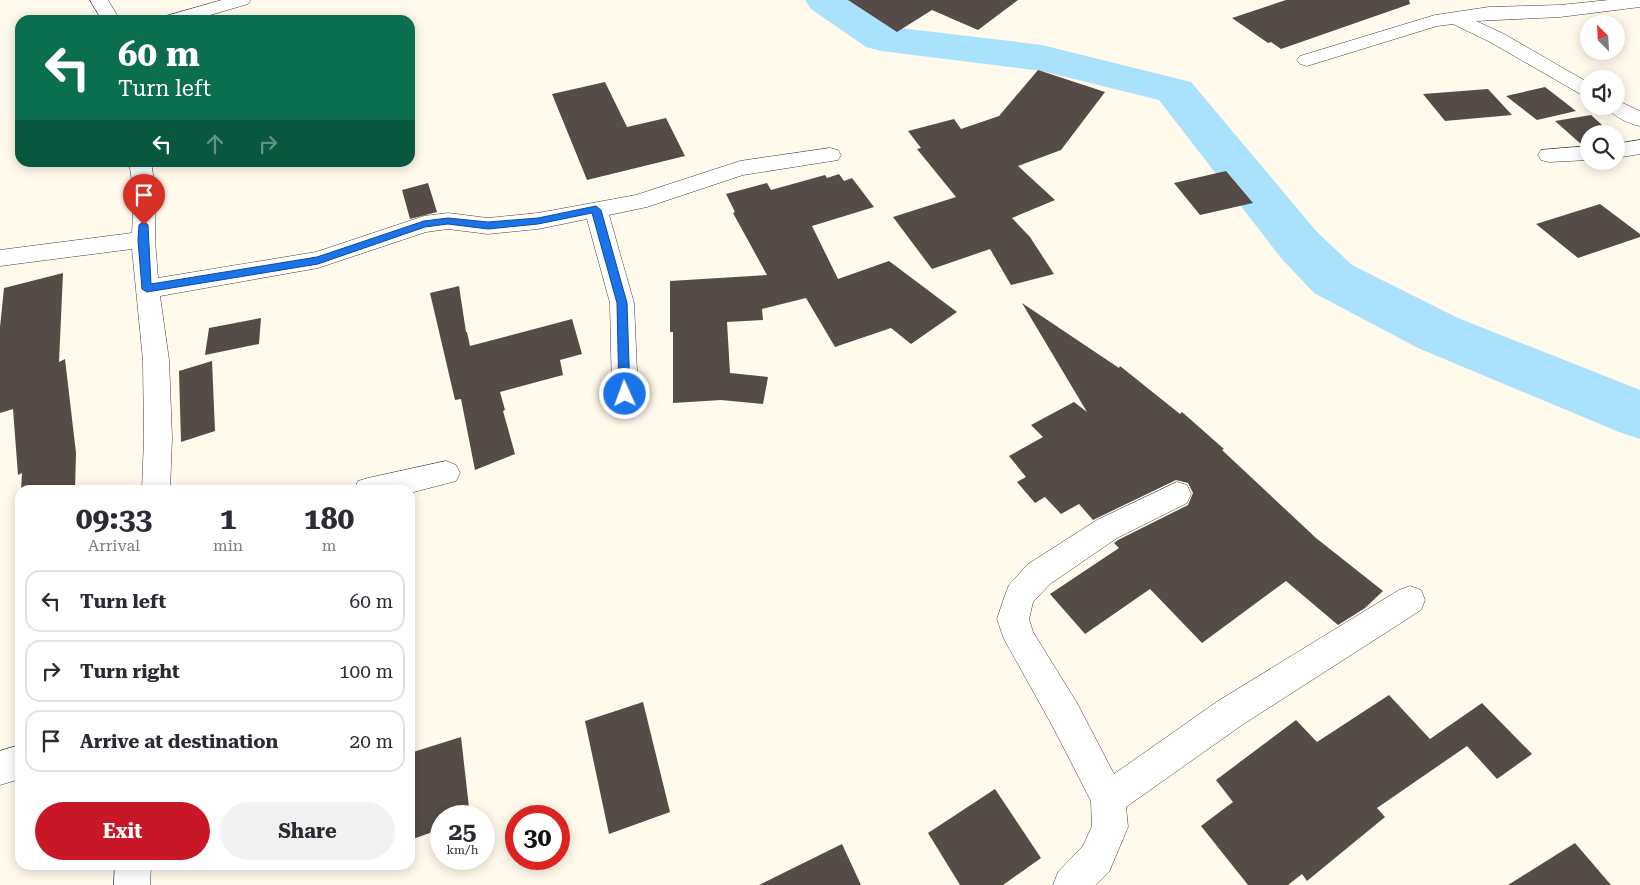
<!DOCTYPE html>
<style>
body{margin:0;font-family:"Roboto Serif",serif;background:#f2f2f3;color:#2b2b33;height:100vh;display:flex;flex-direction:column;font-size:19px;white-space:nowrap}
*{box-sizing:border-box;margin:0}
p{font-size:16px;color:#7c7c81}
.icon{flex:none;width:28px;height:28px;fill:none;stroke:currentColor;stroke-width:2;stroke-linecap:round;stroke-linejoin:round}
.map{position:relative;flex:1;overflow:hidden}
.details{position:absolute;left:15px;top:485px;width:400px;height:385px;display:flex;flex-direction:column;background:#fff;border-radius:15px;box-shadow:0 2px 12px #0003}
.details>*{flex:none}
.guide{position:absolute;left:15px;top:15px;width:400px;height:152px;border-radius:15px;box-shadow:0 2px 12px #0003;background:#0b6e4f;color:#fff;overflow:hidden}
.needle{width:32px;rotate:336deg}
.controls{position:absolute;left:1580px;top:15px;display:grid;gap:10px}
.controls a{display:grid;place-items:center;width:45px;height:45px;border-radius:50%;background:#fff;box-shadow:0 2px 12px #0003;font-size:25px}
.speed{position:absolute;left:430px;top:805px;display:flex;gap:10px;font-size:25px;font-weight:700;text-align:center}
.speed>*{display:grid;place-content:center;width:65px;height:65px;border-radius:50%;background:#fff;box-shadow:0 2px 12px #0003;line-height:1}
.speed small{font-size:12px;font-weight:400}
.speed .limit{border:8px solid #d22;background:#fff;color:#111}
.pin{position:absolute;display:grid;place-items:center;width:42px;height:42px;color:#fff;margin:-51px -21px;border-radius:50% 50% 50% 0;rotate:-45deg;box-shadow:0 0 5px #0007}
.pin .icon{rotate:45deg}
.me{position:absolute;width:55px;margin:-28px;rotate:358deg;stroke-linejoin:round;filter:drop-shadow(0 0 4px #0008)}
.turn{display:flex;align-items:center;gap:18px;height:105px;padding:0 20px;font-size:22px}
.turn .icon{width:65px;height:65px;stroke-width:2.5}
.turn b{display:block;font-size:35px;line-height:42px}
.lanes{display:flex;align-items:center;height:48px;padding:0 20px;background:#0003;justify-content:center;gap:25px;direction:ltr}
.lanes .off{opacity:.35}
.eta{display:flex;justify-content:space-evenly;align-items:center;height:85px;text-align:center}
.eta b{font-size:30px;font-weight:700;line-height:35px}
.primary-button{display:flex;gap:10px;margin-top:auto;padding:10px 20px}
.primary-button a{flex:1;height:58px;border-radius:30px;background:#c81828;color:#fff;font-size:20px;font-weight:700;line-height:58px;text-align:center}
.primary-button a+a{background:#f2f2f3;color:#2b2b33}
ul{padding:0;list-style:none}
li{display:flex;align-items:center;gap:15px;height:62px;margin:0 10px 8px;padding:0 10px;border:2px solid #e1e1e2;border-radius:15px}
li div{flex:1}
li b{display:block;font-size:19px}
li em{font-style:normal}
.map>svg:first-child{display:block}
</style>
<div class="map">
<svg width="1640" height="885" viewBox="0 0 1640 885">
<rect width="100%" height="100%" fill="#fffaeb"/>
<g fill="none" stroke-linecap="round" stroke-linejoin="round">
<path fill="#aae1fc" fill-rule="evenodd" d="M805,0H852L892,27L1042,45L1191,82L1317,232L1352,265L1458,318L1640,390V439L1619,432L1418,348L1314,293L1281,258L1159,100L1042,71L881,51L866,47L811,9Z"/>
</g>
<g fill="#564c47">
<path d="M848,0H1018L978,30L932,10L897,32Z"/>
<path d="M1286,0H1409L1410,4L1281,49L1271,42L1268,43L1232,18Z"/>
<path d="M1038,70L1105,92L1061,150L1018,166L1055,200L1012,218L1030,237L1054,274L1011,285L990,249L932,269L893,217L956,197L917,149L921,148L908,131L954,119L961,129L999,116Z"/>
<path d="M605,82L627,127L666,118L685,156L587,180L552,94Z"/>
<path d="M1545,87L1576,111L1537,120L1506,96Z"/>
<path d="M1488,89L1512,115L1445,121L1423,94Z"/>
<path d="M1591,115L1612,134H1589V144L1582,145L1555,121Z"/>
<path d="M1226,171L1253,203L1200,215L1174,183Z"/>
<path d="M839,174L844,181L852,178L874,207L812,226L838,279L889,261L957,312L911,344L891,328L835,347L806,298L762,309L763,320L727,322L730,373L768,377L763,404L721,400L673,403V332H670V281L767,275L733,213L735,212L726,194L767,183L771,190L825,175L827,178Z"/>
<path d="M428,183L437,212L410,219L402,190Z"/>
<path d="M1600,204L1640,234V237L1578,258L1536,224Z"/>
<path d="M63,273L59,362L65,359L76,453L75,490H21L22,473L18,475L13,409L0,413V327L4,288Z"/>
<path d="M459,286L466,332H467L470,346L572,319L582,354L560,360L563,375L500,392L505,410L503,411L515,454L475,470L461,399L455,400L430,293Z"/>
<path d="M1022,303L1119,368L1120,366L1180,414L1182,412L1224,449L1222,450L1316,538L1383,591L1365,608L1338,625L1286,581L1202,643L1150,589L1085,634L1050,594L1119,548L1114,543L1118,540L1188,505L1193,493L1188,483L1176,480L1093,520L1079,504L1061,514L1045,497L1035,503L1017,482L1026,477L1009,456L1043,437L1031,425L1074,402L1087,412Z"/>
<path d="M261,318L259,344L205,355L209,328Z"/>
<path d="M212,361L215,431L181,442L179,371Z"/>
<path d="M1389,695L1430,739L1482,703L1532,754L1497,779L1467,746L1377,808L1385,817L1307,881L1302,874L1288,885H1248L1201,826L1233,802L1216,780L1296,720L1317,742Z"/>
<path d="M643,702L670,812L609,834L585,721Z"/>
<path d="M461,737L470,816H441V829L410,840V753Z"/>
<path d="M995,789L1041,858L1003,885H960L928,833Z"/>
<path d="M1575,843L1611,885H1508Z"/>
<path d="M842,844L861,885H759Z"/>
</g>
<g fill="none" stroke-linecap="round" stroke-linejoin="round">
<g stroke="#3f3f3f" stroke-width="1">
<g id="minor">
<path d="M90,0H108L120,20H102Z"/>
<path d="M222,0H251L248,4L193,20H164L166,16Z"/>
<path d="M1609,0H1640V7L1560,17L1476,21L1504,34L1589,83V97L1582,95L1490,42L1453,24L1437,26L1307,66L1300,64L1297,60L1300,56L1435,15L1489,7L1560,5Z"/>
<path d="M1616,100L1640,111V126C1629,124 1612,116 1606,106H1616Z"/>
<path d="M1640,140V154L1616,158V144Z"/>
<path d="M1589,146V160L1549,162L1541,160L1538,155L1541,150Z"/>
<path d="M830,148L838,150L841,155L838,160L743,175L647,207L609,215L634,303L638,394L634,401L625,404L616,401L612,394L610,303L587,219L538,229L488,234L448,229L426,232L318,268L160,296L169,360L172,438L170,490H142L144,438L143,360L132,249L0,266V250L132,233L134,194L129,162H151L156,194L155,240L158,278L316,252L424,216L448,213L488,218L538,213L636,195L740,161Z"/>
<path d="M446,461L456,465L460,473L456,481L410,493V490H354L358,481L368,478Z"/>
<path d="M1177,482L1187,485L1191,494L1187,503L1117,538L1050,584L1033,602L1029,619L1033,632L1077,703L1114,774L1218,701L1399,590L1410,586L1421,590L1425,600L1421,610L1242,725L1126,807L1128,827L1109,872L1096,885H1053L1058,872L1083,846L1092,826L1091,801L1053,727L1004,639L997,619L1005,595L1009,585L1028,564L1097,520Z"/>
<path d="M20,745V779L0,785V751Z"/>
<path d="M115,865H151L150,885H114Z"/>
</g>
</g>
<use href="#minor" fill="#fff" fill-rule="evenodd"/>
</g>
<path fill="#1a73e8" stroke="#114b97" d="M596,206L601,210L627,303L630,394L625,399L619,394L617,303L592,213L538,224L488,229L448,224L425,227L318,264L147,292L142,289L138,240L139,225L144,221L148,225L151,284L317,257L424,221L448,218L488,222L538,218Z"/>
</svg>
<div class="controls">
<a><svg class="needle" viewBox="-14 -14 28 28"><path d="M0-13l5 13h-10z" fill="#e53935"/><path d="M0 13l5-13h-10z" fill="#7c7c81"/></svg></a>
<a><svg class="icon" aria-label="sound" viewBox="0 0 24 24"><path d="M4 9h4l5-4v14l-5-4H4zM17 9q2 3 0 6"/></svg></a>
<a><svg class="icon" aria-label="search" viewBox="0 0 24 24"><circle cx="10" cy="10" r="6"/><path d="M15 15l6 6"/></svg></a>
</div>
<div class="speed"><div>25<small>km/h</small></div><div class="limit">30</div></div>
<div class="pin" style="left:144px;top:225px;background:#d93025"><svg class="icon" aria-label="arrive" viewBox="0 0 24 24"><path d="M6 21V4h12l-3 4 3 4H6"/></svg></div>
<svg class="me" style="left:625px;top:394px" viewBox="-20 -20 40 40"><circle r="17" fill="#1a73e8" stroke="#fff" stroke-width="3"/><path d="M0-11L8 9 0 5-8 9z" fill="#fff"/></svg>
<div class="guide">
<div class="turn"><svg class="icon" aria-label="left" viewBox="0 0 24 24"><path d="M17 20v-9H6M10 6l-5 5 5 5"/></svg><div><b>60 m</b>Turn left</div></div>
<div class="lanes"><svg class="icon" aria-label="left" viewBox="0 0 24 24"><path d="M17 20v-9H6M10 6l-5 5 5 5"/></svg><svg class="icon off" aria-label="ahead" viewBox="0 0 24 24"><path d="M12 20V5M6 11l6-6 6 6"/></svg><svg class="icon off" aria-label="right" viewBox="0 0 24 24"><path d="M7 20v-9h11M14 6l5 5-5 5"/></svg></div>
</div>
<section class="details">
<div class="eta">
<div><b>09:33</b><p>Arrival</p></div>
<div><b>1</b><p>min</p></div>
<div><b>180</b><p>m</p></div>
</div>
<ul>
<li><svg class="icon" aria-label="left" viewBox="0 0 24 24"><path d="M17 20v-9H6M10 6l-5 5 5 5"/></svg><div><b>Turn left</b></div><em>60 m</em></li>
<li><svg class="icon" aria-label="right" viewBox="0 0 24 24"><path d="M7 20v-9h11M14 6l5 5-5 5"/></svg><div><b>Turn right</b></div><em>100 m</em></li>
<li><svg class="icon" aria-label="arrive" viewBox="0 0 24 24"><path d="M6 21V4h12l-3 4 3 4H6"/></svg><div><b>Arrive at destination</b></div><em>20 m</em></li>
</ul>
<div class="primary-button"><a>Exit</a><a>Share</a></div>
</section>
</div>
